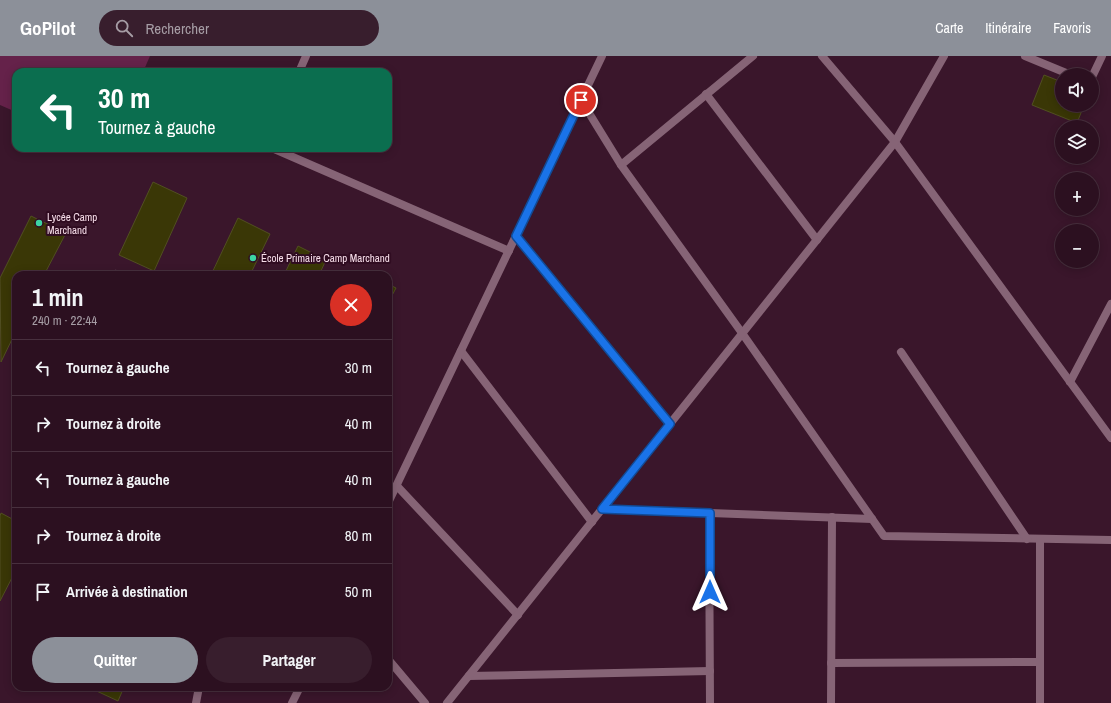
<!DOCTYPE html>
<html lang="fr">
<meta charset="utf-8">
<style>
body{margin:0;font-family:"Archivo Narrow",sans-serif;background:#381e2d;color:#f1f3f6;height:100vh;display:flex;flex-direction:column;font-size:15px;white-space:nowrap}
*{box-sizing:border-box;margin:0}
p{font-size:13px;color:#a69da5}
.icon{flex:none;width:22px;height:22px;fill:none;stroke:currentColor;stroke-width:2;stroke-linecap:round;stroke-linejoin:round}
.map{position:relative;flex:1;overflow:hidden}
.drawer{position:absolute;left:12px;top:215px;width:380px;height:420px;display:flex;flex-direction:column;background:#2c1020;border-radius:12px;box-shadow:0 2px 10px #0003,0 0 0 1px #48303e}
.drawer>*{flex:none}
.guide{position:absolute;left:12px;top:12px;width:380px;height:84px;border-radius:12px;box-shadow:0 2px 10px #0003,0 0 0 1px #48303e;background:#0b6e4f;color:#fff;overflow:hidden}
.tools{position:absolute;left:1055px;top:12px;display:grid;gap:8px}
.tools a{display:grid;place-items:center;width:44px;height:44px;border-radius:50%;background:#2c1020;box-shadow:0 2px 10px #0003,0 0 0 1px #48303e;font-size:20px}
.pin{position:absolute;display:grid;place-items:center;width:34px;height:34px;color:#fff;margin:-17px;border:2px solid #fff;border-radius:50%;box-shadow:0 1px 4px #0007}
.me{position:absolute;width:44px;margin:-22px;rotate:0deg;stroke-linejoin:round;filter:drop-shadow(0 0 3px #0008)}
.turn{display:flex;align-items:center;gap:14px;height:84px;padding:0 20px;font-size:18px}
.turn .icon{width:52px;height:52px;stroke-width:2.5}
.turn b{display:block;font-size:28px;line-height:34px}
.round{display:grid;place-items:center;flex:none;width:42px;height:42px;border-radius:21px;background:#381e2d}
.head{display:flex;align-items:center;justify-content:space-between;height:68px;padding:0 20px}
h1{font-size:24px;font-weight:800;line-height:30px}
.button{display:flex;gap:8px;margin-top:auto;padding:8px 20px}
.button a{flex:1;height:46px;border-radius:24px;background:#8c9099;color:#fff;font-size:16px;font-weight:800;line-height:46px;text-align:center}
.button a+a{background:#381e2d;color:#f1f3f6}
ul{padding:0;list-style:none}
li{display:flex;align-items:center;gap:12px;height:56px;padding:0 20px;border-top:1px solid #48303e}
li div{flex:1}
li b{display:block;font-size:15px}
li em{font-style:normal}
header{display:flex;align-items:center;gap:24px;box-sizing:border-box;height:56px;padding:0 20px;background:#8c9099;color:#fff}
header strong{font-size:19px}
nav{display:flex;gap:22px;margin-inline-start:auto;font-size:14px}
.search{width:280px;height:36px;background:#381e2d;display:flex;align-items:center;gap:10px;box-sizing:border-box;padding:0 14px;border-radius:22px;color:#a69da5;font-size:15px}
.map>svg:first-child{display:block}
</style>
<header>
<strong>GoPilot</strong>
<div class="search"><svg class="icon" aria-label="search" viewBox="0 0 24 24"><circle cx="10" cy="10" r="6"/><path d="M15 15l6 6"/></svg>Rechercher</div>
<nav><a>Carte</a><a>Itinéraire</a><a>Favoris</a></nav>
</header>
<div class="map">
<svg width="1111" height="647" viewBox="0 0 1111 647">
<rect width="100%" height="100%" fill="#3a162b"/>
<path fill="#65224a" d="M0,0H150L143,16H16V56L0,49Z"/>
<g fill="#3a3706" stroke="#514f21">
<path d="M1044,19L1062,26V49H1084L1077,67L1032,49Z"/>
<path d="M153,126L187,142L154,215L119,199Z"/>
<path d="M31,160L66,177L44,219H16V275L1,306L0,222Z"/>
<path d="M238,162L270,178L250,219H211Z"/>
<path d="M298,190L326,204L319,219H284Z"/>
<path d="M388,228L396,232L388,247Z"/>
<path d="M1,457L16,465V514L0,545V460Z"/>
<path d="M88,631H124L118,645Z"/>
</g>
<g fill="none" stroke-linecap="round" stroke-linejoin="round">
<g stroke="#866476" stroke-width="8">
<path d="M116,218L118,219"/>
<path d="M196,647L199,631"/>
</g>
<g stroke="#866476" stroke-width="8">
<path d="M822,0L895,86L1111,382"/>
<path d="M1025,0L1071,19"/>
<path d="M299,16L306,0"/>
<path d="M1092,21L1102,0"/>
<path d="M706,38L817,184"/>
<path d="M581,44L621,109L742,277L884,480L1111,484"/>
<path d="M272,92L509,195"/>
<path d="M621,109L753,0"/>
<path d="M516,180L670,368"/>
<path d="M461,295L592,466"/>
<path d="M901,296L1027,483"/>
<path d="M1070,326L1111,248"/>
<path d="M397,430L518,559"/>
<path d="M388,447L602,0"/>
<path d="M602,453L872,463"/>
<path d="M709,457L710,647"/>
<path d="M388,603L425,647"/>
<path d="M831,607L1040,606"/>
<path d="M469,620L710,615"/>
<path d="M292,647L300,631"/>
<path d="M447,647L895,86L944,0"/>
<path d="M831,647L832,461"/>
<path d="M1040,647V483"/>
</g>
</g>
<g fill="none" stroke-linecap="round" stroke-linejoin="round">
<g stroke="#114b97" stroke-width="10">
<path id="route" d="M581,44L516,180L670,368L602,453L710,457V536"/>
</g>
<use href="#route" stroke="#1a73e8" stroke-width="7"/>
</g>
<g fill="#3dd4a3" stroke="#300c21" stroke-width="1.5">
<circle cx="39" cy="167" r="4"/>
<circle cx="253" cy="202" r="4"/>
</g>
<g text-anchor="middle" dominant-baseline="central" stroke-width="4" stroke-linejoin="round" paint-order="stroke">
<g font-size="11" fill="#f6dde9" stroke="#300c21" text-anchor="start">
<text x="47" y="161">Lycée Camp<tspan x="47" dy="13">Marchand</tspan></text>
<text x="261" y="202">École Primaire Camp Marchand</text>
</g>
</g>
</svg>
<div class="tools">
<a><svg class="icon" aria-label="sound" viewBox="0 0 24 24"><path d="M4 9h4l5-4v14l-5-4H4zM17 9q2 3 0 6"/></svg></a>
<a><svg class="icon" aria-label="layers" viewBox="0 0 24 24"><path d="M12 4l9 5-9 5-9-5zM3 14l9 5 9-5"/></svg></a>
<a>+</a>
<a>−</a>
</div>
<div class="pin" style="left:581px;top:44px;background:#d93025"><svg class="icon" aria-label="arrive" viewBox="0 0 24 24"><path d="M6 21V4h12l-3 4 3 4H6"/></svg></div>
<svg class="me" style="left:710px;top:536px" viewBox="-20 -20 40 40"><path d="M0-17L14 15 0 8-14 15z" fill="#1a73e8" stroke="#fff" stroke-width="4"/></svg>
<div class="guide">
<div class="turn"><svg class="icon" aria-label="left" viewBox="0 0 24 24"><path d="M17 20v-9H6M10 6l-5 5 5 5"/></svg><div><b>30 m</b>Tournez à gauche</div></div>
</div>
<section class="drawer">
<div class="head"><div><h1>1 min</h1><p>240 m · 22:44</p></div><a class="round" style="background:#d93025;color:#fff"><svg class="icon" aria-label="close" viewBox="0 0 24 24"><path d="M6 6l12 12M18 6L6 18"/></svg></a></div>
<ul>
<li><svg class="icon" aria-label="left" viewBox="0 0 24 24"><path d="M17 20v-9H6M10 6l-5 5 5 5"/></svg><div><b>Tournez à gauche</b></div><em>30 m</em></li>
<li><svg class="icon" aria-label="right" viewBox="0 0 24 24"><path d="M7 20v-9h11M14 6l5 5-5 5"/></svg><div><b>Tournez à droite</b></div><em>40 m</em></li>
<li><svg class="icon" aria-label="left" viewBox="0 0 24 24"><path d="M17 20v-9H6M10 6l-5 5 5 5"/></svg><div><b>Tournez à gauche</b></div><em>40 m</em></li>
<li><svg class="icon" aria-label="right" viewBox="0 0 24 24"><path d="M7 20v-9h11M14 6l5 5-5 5"/></svg><div><b>Tournez à droite</b></div><em>80 m</em></li>
<li><svg class="icon" aria-label="arrive" viewBox="0 0 24 24"><path d="M6 21V4h12l-3 4 3 4H6"/></svg><div><b>Arrivée à destination</b></div><em>50 m</em></li>
</ul>
<div class="button"><a>Quitter</a><a>Partager</a></div>
</section>
</div>
